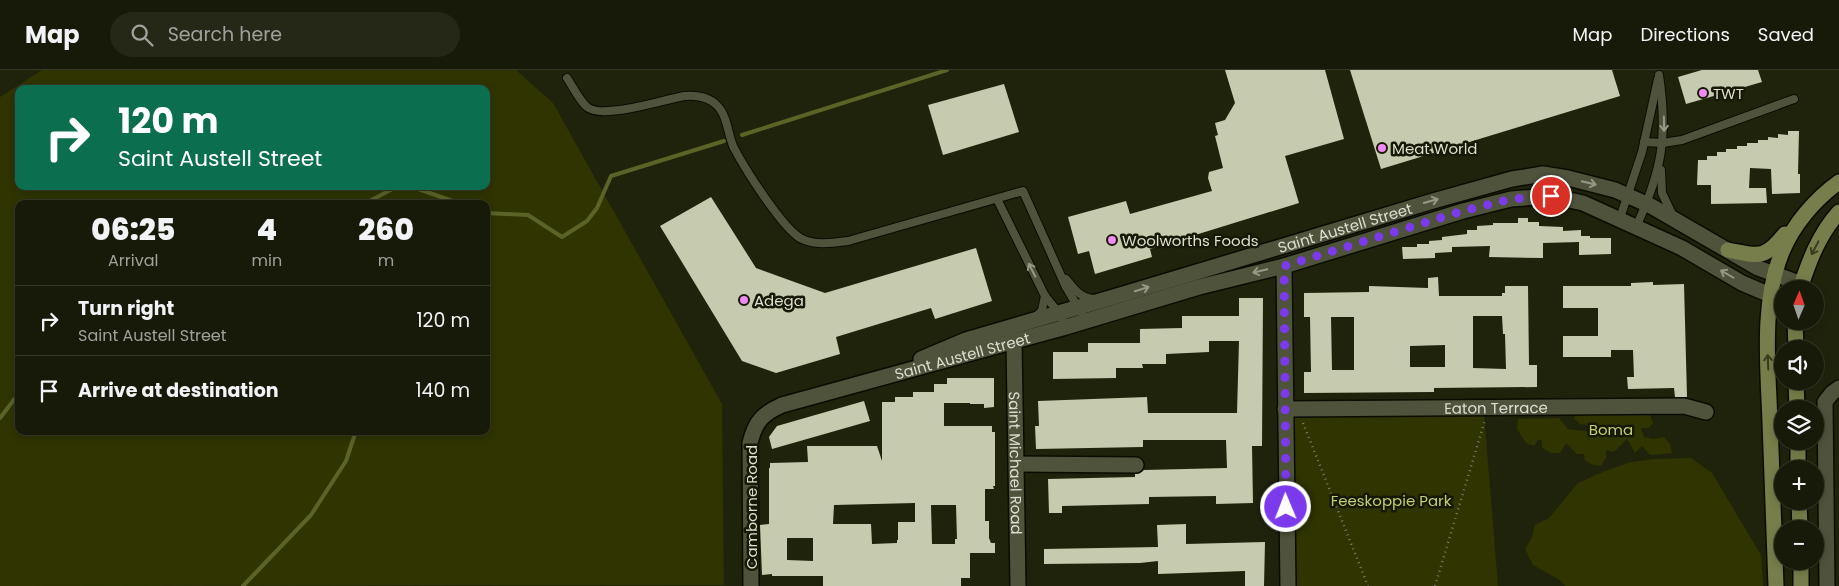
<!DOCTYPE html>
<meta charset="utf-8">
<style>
body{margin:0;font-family:Poppins,sans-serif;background:#252717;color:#f1f3f6;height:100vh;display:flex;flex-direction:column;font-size:19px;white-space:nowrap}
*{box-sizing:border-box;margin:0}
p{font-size:16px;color:#9fa19c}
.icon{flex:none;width:28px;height:28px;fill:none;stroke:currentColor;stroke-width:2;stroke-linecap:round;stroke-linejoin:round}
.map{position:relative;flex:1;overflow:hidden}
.drawer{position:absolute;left:15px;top:130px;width:475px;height:235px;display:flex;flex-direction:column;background:#181a09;border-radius:10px;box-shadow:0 2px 8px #0003,0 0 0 1px #36382a}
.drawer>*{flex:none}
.banner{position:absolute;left:15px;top:15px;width:475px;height:105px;border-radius:10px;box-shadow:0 2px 8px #0003,0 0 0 1px #36382a;background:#0b6e4f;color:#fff;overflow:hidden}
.needle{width:32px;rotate:2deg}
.controls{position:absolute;left:1774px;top:210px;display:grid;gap:10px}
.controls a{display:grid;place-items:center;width:50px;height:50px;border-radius:50%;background:#181a09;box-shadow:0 2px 8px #0003,0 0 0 1px #36382a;font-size:25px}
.pin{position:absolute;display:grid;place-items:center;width:42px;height:42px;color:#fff;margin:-21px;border:2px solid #fff;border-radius:50%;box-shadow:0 1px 5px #0007}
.me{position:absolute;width:55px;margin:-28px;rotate:359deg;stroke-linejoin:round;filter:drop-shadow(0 0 4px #0008)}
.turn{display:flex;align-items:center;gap:18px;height:105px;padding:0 20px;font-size:22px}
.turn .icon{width:65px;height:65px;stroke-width:2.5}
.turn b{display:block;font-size:35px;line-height:42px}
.eta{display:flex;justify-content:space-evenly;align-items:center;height:85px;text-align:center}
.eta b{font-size:30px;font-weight:800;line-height:35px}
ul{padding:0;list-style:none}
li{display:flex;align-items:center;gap:15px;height:70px;padding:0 20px;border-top:1px solid #36382a}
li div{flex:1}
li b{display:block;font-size:19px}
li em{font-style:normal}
header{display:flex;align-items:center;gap:30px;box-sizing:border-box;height:70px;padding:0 25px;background:#181a09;border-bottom:1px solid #36382a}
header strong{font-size:24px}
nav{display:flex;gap:28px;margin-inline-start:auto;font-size:18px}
.search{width:350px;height:45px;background:#252717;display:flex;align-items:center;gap:12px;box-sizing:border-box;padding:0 18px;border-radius:28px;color:#9fa19c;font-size:19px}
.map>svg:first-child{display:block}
</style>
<header>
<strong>Map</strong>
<div class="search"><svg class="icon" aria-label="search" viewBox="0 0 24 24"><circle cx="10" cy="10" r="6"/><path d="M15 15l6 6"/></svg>Search here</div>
<nav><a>Map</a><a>Directions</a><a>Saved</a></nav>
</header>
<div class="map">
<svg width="1839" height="516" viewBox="0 0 1839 516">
<rect width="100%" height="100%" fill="#20230c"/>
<g fill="#2f3400" fill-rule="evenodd">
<path d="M42,0H516L553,33L722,334L724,515L0,516V27ZM19,19H486V116H19ZM19,134H486V361H19Z"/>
<path d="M1648,340L1653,353L1649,358H1641L1644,367L1653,369L1664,367L1670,374L1672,383L1650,385L1642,376L1635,383L1627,369L1614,382L1606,380V388L1601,396L1591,394L1585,390L1584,384H1577L1566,373L1560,383H1551L1542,378V370H1538L1534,376L1526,373L1517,359L1518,349L1559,348L1568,359L1593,362V356L1580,354L1574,348L1579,342Z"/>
<path d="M1484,343L1498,516H1296L1292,345Z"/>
<path d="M1691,388L1712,403L1761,485L1763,516H1565L1560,510L1533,495L1525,479L1532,467L1535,455L1549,448L1578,413L1605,401L1631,392L1655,389Z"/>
</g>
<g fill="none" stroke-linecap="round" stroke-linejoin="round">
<g stroke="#5c6327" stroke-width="4">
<path d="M742,65L947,0"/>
<path d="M410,116L461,134"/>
<path d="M364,134L398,116"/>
<path d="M486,143L528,145L562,167L587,151L597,138L611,106L724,71"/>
<path d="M0,348L19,323"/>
<path d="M243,516L311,445L346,391L356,361"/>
</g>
</g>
<g fill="#c6cbaf" fill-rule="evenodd">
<path d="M1225,0H1325L1344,69L1285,86L1299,133L1150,179L1152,187L1095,204L1089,181L1078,184L1068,147L1126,131L1130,144L1212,121L1208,108L1209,102L1223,98L1215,66L1218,65L1215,53L1225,50L1235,33Z"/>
<path d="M1350,0H1612L1620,26L1381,99Z"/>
<path d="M1702,0H1758L1762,12L1686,34L1678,7Z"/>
<path d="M1004,14L1019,62L943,85L928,35Z"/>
<path d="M1788,61H1799L1798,104H1800V123L1772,124L1771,99L1750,98L1749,118H1766L1767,133L1711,134V115H1697L1698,90H1707V86H1717V82H1726V79H1737V76H1747V73H1758V70H1768V67L1778,68V64L1788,65Z"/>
<path d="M711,127L756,198L825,223L976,178L992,231L935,249L931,238L836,267L840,284L776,303L742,291L660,156Z"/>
<path d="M1518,148H1528V152H1539V156L1563,157V161L1581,160V166H1590V168H1611V184L1579,185V172L1543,173V188L1489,187L1490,176L1452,177V182L1435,183V188L1403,189L1402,177H1417V174H1429V171L1442,170V167L1467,164V160H1477V156L1493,155V153H1518Z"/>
<path d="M1438,207L1439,226H1502V223H1505V216H1528L1529,295H1537V317L1434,318V322L1304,323V302H1311L1310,247H1304V223L1369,222V216L1428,218V208ZM1473,246H1502L1503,264H1505L1506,299L1473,298ZM1331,247H1354V300H1332ZM1445,275V297H1410V276Z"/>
<path d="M1653,212V215L1684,214L1687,327H1675L1674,318L1628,319L1627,307H1634L1633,280H1611V287H1563V266H1598V238H1563V216H1631V213Z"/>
<path d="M1239,228H1263L1262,376H1252L1253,433L1216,434V426L1149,427V434L1062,436V443H1049L1048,409L1135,407V404L1140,403L1144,400L1227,398L1226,370H1143V377L1036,379L1035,356H1039L1038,331L1147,327L1148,343H1237L1239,271H1209V282L1166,284V294H1142L1143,298H1116V308L1053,309V282H1088V273H1140V259L1182,258V246H1239Z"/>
<path d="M947,308H994V337L984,338V334H970V333H944V356H992V362H995V416H993L994,419H985V451H989V468L991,473H995V483H970V508H961V516H823V506H772V504L762,505L760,455L769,454V398H770V393L808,392L807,376H877L882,391V332H895V327H913V322H934V314H947ZM915,433V452H898V470H897V473L872,474L871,454H833L834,435ZM931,435H956L957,469H955V474H932ZM787,468H813V491L787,490Z"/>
<path d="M864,331L870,351L772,379L769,367L777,356Z"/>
<path d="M1186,454V474L1265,472L1264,516H1245V501L1158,504V491L1140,493L1044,494V479L1158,477L1157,455Z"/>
</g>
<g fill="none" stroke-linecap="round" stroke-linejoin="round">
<g stroke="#0a0c00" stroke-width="10">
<g id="lane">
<path d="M567,8C573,17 579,30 587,37C603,50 665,29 685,26C698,25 712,28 720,39C728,49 728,66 734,78C745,99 781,156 800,168C815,176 833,173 848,171L1023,121L1066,217L1086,251"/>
<path d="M1644,72L1663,73L1682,70L1794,29"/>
<path d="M1661,100L1662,123L1672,144"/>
<path d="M997,129L1045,226L1059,243L1066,257"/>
<path d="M1620,148L1642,82L1658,9"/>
<path d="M1636,157C1662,101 1668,66 1659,5"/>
<path d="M1066,209C1074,219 1080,228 1094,229"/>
<path d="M1036,247L1042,240L1045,226"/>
</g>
</g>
<g stroke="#0a0c00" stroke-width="18">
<g id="street">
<path d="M1284,196L1288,516"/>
<path id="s1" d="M1014,271L1018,516"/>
<path id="s2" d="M1285,339L1684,336L1706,342"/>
<path d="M1017,394L1136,395"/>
<path d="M1827,516L1825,332L1832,323L1839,318"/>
</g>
</g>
<g stroke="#0a0c00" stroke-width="18">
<g id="secondary">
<path id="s3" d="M921,289L966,270L1117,226L1433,131L1512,109L1543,104L1568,108L1615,120L1651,136L1758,198L1802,214"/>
<path id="s4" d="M751,516L750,373C755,352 762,344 782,335L1066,257L1199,217L1284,196L1463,141L1511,129L1551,126L1583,133L1682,178L1742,213L1782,230"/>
</g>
</g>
<g stroke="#0a0c00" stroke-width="18">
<g id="primary">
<path d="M1728,180C1759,186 1764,190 1785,164"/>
<path d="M1800,219C1809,191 1819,164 1839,142"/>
<path d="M1795,251L1796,279"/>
<path d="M1796,311L1797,339"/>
<path d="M1798,371V399"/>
<path d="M1799,431L1800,459"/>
<path d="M1801,491V516"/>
<path d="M1776,516C1774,461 1772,407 1770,352C1768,298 1761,233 1782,182C1793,155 1815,129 1839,112"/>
</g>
</g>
<g stroke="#7a7d6b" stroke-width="2.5" stroke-dasharray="1 4" stroke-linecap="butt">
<path d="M1303,353L1368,516"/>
<path d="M1435,516L1485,350"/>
</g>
<use href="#lane" stroke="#4f533b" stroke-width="8"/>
<use href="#street" stroke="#4f533b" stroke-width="15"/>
<use href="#secondary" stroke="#4f533b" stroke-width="15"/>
<use href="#primary" stroke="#777e4b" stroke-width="15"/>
</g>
<defs><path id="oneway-shaft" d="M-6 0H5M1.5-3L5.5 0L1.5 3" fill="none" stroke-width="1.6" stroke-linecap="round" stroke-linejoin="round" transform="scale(1.25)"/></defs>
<g stroke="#969986">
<use href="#oneway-shaft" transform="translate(1664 54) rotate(89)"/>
<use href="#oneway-shaft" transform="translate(1589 113) rotate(14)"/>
<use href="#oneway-shaft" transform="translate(1431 131) rotate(-16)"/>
<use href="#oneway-shaft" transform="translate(1032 200) rotate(-117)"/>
<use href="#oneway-shaft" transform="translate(1260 201) rotate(166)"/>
<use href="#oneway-shaft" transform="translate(1727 204) rotate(-150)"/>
<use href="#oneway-shaft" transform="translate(1142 219) rotate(-17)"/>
</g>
<g stroke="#393c1d">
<use href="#oneway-shaft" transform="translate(1815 178) rotate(118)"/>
<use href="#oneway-shaft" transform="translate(1768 292) rotate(-92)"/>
</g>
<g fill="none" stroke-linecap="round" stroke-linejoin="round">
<path stroke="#7c3aed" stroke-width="9" stroke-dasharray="0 16.2" d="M1286,437L1284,196L1463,141L1511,129L1551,126"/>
</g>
<g fill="#f08bf5" stroke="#171904" stroke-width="2">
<circle cx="1703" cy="23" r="5"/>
<circle cx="1382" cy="78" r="5"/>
<circle cx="1112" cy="170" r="5"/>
<circle cx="744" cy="230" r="5"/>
</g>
<g text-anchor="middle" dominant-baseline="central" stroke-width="5" stroke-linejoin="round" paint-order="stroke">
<g font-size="15" fill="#dcdfd1" stroke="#171904" text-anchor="start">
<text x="1713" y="23">TWT</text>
<text x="1392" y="78">Meat World</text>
<text x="1122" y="170">Woolworths Foods</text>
<text x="754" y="230">Adega</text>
</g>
<g font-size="15" fill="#dcdfd1" stroke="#171904">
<text stroke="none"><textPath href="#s3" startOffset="444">Saint Austell Street</textPath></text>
<text stroke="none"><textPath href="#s4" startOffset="382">Saint Austell Street</textPath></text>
<text stroke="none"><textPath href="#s2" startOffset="211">Eaton Terrace</textPath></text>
<text stroke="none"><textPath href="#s1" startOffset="122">Saint Michael Road</textPath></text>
<text transform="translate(751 437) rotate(-90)">Camborne Road</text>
</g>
<g font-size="15" fill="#c1ce75" stroke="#171904">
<text x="1611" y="359">Boma</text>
<text x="1391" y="430">Feeskoppie Park</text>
</g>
</g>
</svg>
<div class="controls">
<a><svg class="needle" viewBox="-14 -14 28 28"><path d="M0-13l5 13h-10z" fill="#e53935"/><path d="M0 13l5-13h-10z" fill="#9fa19c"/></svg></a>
<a><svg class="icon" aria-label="sound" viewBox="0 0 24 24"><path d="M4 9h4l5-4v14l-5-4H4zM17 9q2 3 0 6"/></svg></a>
<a><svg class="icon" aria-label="layers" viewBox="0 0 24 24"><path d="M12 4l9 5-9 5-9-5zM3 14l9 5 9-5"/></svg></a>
<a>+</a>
<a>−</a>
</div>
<div class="pin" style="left:1551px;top:126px;background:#d93025"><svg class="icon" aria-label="arrive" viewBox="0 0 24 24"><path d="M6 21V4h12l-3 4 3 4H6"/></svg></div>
<svg class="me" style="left:1286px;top:437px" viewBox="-20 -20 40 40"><circle r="17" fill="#7c3aed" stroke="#fff" stroke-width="3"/><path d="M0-11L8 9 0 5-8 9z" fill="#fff"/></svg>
<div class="banner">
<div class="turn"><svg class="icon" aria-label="right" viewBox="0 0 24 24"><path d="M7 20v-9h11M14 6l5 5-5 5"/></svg><div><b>120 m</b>Saint Austell Street</div></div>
</div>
<section class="drawer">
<div class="eta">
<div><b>06:25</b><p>Arrival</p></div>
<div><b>4</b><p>min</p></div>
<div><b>260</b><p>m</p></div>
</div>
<ul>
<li><svg class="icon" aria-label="right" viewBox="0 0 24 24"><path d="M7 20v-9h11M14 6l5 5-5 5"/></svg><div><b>Turn right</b><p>Saint Austell Street</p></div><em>120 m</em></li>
<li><svg class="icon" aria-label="arrive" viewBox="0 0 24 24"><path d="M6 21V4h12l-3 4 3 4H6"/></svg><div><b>Arrive at destination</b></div><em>140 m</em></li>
</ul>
</section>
</div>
